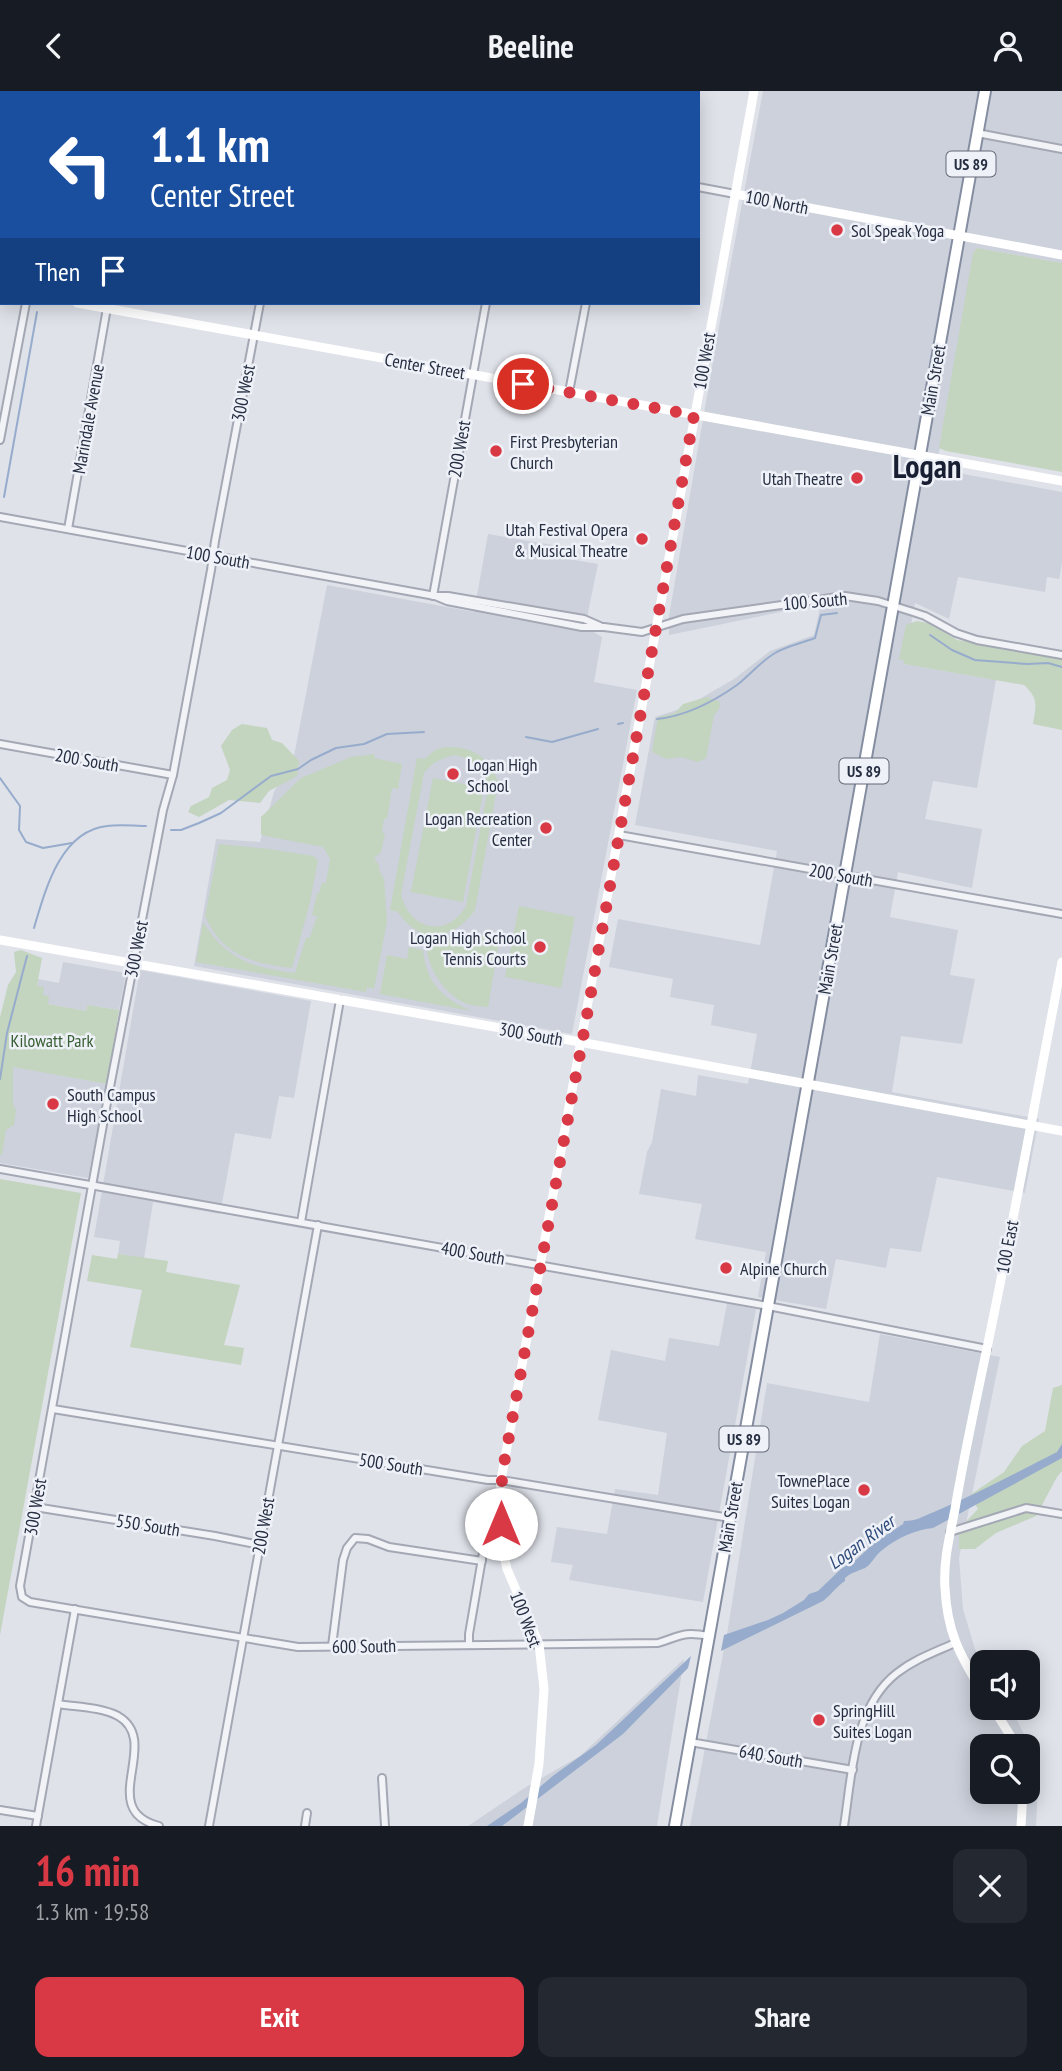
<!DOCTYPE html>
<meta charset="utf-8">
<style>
body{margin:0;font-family:"PT Sans Narrow",sans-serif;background:#242831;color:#f1f3f6;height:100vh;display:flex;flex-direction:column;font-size:26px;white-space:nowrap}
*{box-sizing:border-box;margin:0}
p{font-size:23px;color:#9ea1a6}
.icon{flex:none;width:38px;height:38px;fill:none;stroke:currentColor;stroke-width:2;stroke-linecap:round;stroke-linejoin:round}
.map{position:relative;height:1735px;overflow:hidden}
.drawer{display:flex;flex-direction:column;background:#171b24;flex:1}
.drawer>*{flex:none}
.top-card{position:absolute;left:0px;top:0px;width:700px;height:214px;box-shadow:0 4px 18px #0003;background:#1a4fa0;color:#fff;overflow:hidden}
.buttons{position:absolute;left:970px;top:1559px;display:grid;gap:14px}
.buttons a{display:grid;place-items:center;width:70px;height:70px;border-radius:14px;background:#171b24;box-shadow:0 4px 18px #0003;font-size:35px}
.pin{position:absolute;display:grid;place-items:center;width:60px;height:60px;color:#fff;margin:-30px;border:4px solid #fff;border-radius:50%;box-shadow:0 2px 7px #0007}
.me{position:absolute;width:77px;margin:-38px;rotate:0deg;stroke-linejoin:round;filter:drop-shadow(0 0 5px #0008)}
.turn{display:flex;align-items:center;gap:24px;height:147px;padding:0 35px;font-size:32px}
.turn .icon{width:91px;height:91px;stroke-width:2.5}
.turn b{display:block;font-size:49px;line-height:60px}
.then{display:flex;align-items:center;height:66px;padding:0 35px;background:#0003;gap:14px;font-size:26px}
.round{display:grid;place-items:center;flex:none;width:74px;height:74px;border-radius:14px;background:#242831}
.summary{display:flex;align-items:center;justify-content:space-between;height:119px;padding:0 35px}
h1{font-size:42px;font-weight:800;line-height:52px;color:#d93945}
.primary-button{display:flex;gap:14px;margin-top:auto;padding:14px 35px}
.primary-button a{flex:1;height:80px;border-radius:14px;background:#d93945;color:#fff;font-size:28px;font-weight:800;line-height:80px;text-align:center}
.primary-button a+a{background:#242831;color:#f1f3f6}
header{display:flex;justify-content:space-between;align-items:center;height:91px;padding:0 35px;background:#171b24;font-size:32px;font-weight:800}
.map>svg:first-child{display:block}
</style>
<header><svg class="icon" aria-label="back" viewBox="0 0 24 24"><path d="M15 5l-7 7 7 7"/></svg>Beeline<svg class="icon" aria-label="person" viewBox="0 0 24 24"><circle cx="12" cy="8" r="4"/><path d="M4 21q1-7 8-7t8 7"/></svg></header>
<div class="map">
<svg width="1062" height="1735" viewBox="0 0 1062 1735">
<rect width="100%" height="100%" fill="#dfe2e9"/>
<g fill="#ccd1db" fill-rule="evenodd">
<path d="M763,0H1062V172L977,157L936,378L1062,401V472L1059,488L1047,486L1045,501L958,486L949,528L915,512L904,573L996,589L977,697L933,690L925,728L982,738L972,797L898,781L890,826L958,839L950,884L975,888L962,953L901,945L892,1001L1039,1028L1025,1102L937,1086L921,1161L890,1157L886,1177L836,1168L826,1218L758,1206L766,1161L695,1148L702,1113L639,1103L647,1061L652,1051L661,998L696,1005L698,984L748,993L757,943L711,934L714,914L670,906L673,888L609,876L618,828L760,854L777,760L635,734L655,626L686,616L734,588L770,560L814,544L820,517L795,518L669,544V525L720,230Z"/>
<path d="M488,443L553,454L557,466L598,473L585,536L602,546L594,591L637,599L572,943L194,875L216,748L260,751L274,701L294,665L327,494L474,521Z"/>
<path d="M63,871L126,882L119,919L87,914L86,920L48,913L37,895L38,888L59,892Z"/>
<path d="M140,879L311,910L294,1007L279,1005L271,1048L235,1042L220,1123L153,1111L144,1168L118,1163L120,1150L94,1146Z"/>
<path d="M10,975L107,993L88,1087L0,1072V1034Z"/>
<path d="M727,1212L756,1218L703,1511L569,1489L573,1474L551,1471L557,1436L607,1443L615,1398L658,1404L667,1342L598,1329L611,1259L665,1270L669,1247L719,1255Z"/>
<path d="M880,1243L1000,1266L959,1467L963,1518L975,1558L983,1571L982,1617H1011L1029,1653L1038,1696L1036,1735H690L728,1537L767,1292L869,1311ZM982,1656H1027V1701H982Z"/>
<path d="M684,1568L657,1735H468L526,1696L580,1665Z"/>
</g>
<g fill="#c3d4bf" fill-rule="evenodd">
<path d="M977,157L1062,172V381L946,360L939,357L973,162Z"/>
<path d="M917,530L932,533L957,549L1062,566V639L1033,633C1036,614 1039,608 1024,594L904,573V570L899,568L906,534Z"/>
<path d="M707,606L720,611L719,618L714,624L706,667L698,671L681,666L667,668L652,661L658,626L675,622L683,613Z"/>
<path d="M242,633L267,637L272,649L282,652L299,670L297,685L269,700L260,712L229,709L199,726L188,721L191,715L209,706L212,697L227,689L230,679L221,655L232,639Z"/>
<path d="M445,656C471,655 489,665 498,691L475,819C453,850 420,854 398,821L390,819L417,667L425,668L435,659ZM454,664C473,668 483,676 488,696L466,815C447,848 409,839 401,803L424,682C433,671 440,668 454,664Z"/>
<path d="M375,663L374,667L402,673L398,698L392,697L387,728H384L382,741L385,743L381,761L374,767L379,774V779L384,788L387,831L374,898L367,896L366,901L196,871L203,831C226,868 253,877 295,882L306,847L310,846L317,825L312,824L317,802H319L322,792H326L330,768L323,756L261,744V726L301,687L351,666Z"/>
<path d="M433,687L484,697L463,811L411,801Z"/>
<path d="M219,753L269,758L314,765L318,770L309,815L292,877C252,872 223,865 205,825Z"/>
<path d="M519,815L575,826L561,897L505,886Z"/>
<path d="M492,844L499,851L488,916C479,915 469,915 461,910C441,899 424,871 427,849Z"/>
<path d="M409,856L423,859C427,893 442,907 472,920L380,903L387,864L407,868Z"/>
<path d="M21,859L42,867L37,895L44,896L43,904L49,905L48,913L86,920L87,914L119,919L107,993L13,976V1014L16,1019L14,1034L6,1039L2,1063L0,1065V926L8,894L16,881L14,861Z"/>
<path d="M0,1088L81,1102L0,1544Z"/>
<path d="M118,1163L168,1170L166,1181L240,1194L224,1254L244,1257L241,1274L130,1256L142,1199L87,1190L92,1164L117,1168Z"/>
<path d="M1062,1294V1380L1057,1386L1036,1425L996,1442L975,1458H959V1438L978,1418L970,1404L1004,1381L1022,1355L1045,1340L1053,1297Z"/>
</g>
<g fill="#97accc">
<path d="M1062,1353V1367L933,1437C914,1439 895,1448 881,1460C875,1465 871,1474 865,1477C858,1480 852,1481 845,1487V1490C838,1494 831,1504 823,1510L721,1560L724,1544L768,1529L783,1522L804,1509L809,1503L818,1500L841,1478L857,1468L874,1452L903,1433L904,1430C917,1430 921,1426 934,1421C976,1403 1016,1382 1057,1361Z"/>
<path d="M691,1565L688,1577L623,1643L502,1735H487L521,1712L554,1684L596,1654Z"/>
</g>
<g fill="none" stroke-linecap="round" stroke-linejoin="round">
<g stroke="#97accc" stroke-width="2">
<path d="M78,2V1"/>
<path d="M4,406L37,221"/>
<path d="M930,544L952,559L975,569L1027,573L1048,572L1062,576"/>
<path d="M657,628C686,625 713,611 737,594C750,584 760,571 775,562C787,555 802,552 815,547L821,524L837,522"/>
<path d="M618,633L623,632"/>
<path d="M526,646L552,651L598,638"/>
<path d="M0,687L20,715L19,739L26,751L43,757L72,752"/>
<path d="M171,739H181L199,732L221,722L271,685L298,678L311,669L336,657L364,653L387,643L424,641"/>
<path d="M34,837C45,800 60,740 107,735C120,733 134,735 146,735"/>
<path d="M0,988L7,942L27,865"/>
</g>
<g stroke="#a4a8b4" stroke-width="10">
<g id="street">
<path d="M165,0L175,2"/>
<path d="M66,2V0"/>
<path d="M297,2L298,0"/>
<path d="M524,2L525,0"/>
<path d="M977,42L1062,58"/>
<path d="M698,96L735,103"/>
<path d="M260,212L215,450L211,479L173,684L163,719L106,1017L20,1495L22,1506L30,1511L298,1556L658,1552C681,1545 682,1540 709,1545"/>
<path d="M569,301L586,212"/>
<path d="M0,349L26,212"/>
<path d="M0,426L435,505H448L584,528L600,535"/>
<path d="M68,438L107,217"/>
<path d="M433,505L486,212"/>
<path d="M435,505L447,510L582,536H604L642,541L683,528L845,505L878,510L913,521L925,525L956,542L977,549L1062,564"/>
<path d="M0,653L173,684"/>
<path d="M619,744L1062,823"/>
<path d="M0,1078L768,1215L987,1258"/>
<path d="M301,1131L340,909"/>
<path d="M53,1318L488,1389H501L730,1427"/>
<path d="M35,1416L215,1445L260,1454"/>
<path d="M950,1441L1026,1417L1062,1423"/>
<path d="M469,1554V1543L484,1456"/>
<path d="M332,1555L343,1469L347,1457L355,1447L368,1448L389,1456L482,1470"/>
<path d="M58,1613C77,1616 101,1616 118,1625C163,1651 95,1719 159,1735"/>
<path d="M690,1651L853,1679"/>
<path d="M382,1687L385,1735"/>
<path d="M0,1719L38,1725"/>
<path d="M36,1735L75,1518"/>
<path d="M209,1735L318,1134"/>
<path d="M305,1735L307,1722"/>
<path d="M844,1735C852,1684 853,1616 897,1582C915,1568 935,1561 955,1552"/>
</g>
</g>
<g stroke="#858ea1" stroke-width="14">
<path id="highway" d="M675,1735L985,0"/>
</g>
<use href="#street" stroke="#f2f3f7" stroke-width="6"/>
<g stroke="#fff" stroke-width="9">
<path d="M735,103L1062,164"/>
<path d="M0,198H2"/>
<path d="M77,212L1062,390"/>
<path d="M0,849L569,949L1062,1040"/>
<path d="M982,1600C959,1563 947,1540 945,1497C943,1470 950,1444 955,1418C964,1364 976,1310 987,1257C1014,1128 1037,1000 1062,871"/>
<path d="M993,1617L1010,1644L1014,1656"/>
<path d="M528,1735L539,1673L544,1598L539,1553L507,1478L502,1455L500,1411L501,1389L754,0"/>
<path d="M1021,1735L1023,1701"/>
</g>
<use href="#highway" stroke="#fff" stroke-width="10"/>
</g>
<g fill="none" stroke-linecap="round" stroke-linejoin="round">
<path stroke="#d93945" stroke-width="12" stroke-dasharray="0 21.6" d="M501,1433L500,1411L503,1378L582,952L694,324L523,293"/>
</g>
<g fill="#d93945" stroke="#eef1f7" stroke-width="2.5">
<circle cx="837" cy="139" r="7"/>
<circle cx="496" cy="360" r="7"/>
<circle cx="857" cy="387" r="7"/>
<circle cx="642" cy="448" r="7"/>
<circle cx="453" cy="683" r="7"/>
<circle cx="546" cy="737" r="7"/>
<circle cx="540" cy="856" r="7"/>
<circle cx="53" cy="1013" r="7"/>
<circle cx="726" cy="1177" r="7"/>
<circle cx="864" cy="1399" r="7"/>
<circle cx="819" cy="1629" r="7"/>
</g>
<g text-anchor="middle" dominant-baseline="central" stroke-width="5" stroke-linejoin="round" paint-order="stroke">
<g fill="#eef1f7" stroke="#626878" stroke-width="2">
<rect x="946.5" y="60.5" width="49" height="25" rx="5"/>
<rect x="839.5" y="667.5" width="49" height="25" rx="5"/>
<rect x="719.5" y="1335.5" width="49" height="25" rx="5"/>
</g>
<g font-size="16" font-weight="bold" fill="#262e42">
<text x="971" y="73">US 89</text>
<text x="864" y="680">US 89</text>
<text x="744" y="1348">US 89</text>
</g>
<g font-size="18" fill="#262e42" stroke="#eef1f7">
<text transform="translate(777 111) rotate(11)">100 North</text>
<text transform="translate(704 270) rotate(-80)">100 West</text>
<text transform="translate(425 275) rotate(10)">Center Street</text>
<text transform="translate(933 289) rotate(-80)">Main Street</text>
<text transform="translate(243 302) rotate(-79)">300 West</text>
<text transform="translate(88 328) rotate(-80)">Marindale Avenue</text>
<text transform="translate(459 358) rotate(-80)">200 West</text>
<text transform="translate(218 466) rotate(10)">100 South</text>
<text transform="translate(815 510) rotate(-5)">100 South</text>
<text transform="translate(87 669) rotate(10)">200 South</text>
<text transform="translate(841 784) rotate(10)">200 South</text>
<text transform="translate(136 858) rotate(-79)">300 West</text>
<text transform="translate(830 868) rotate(-80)">Main Street</text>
<text transform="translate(531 943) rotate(10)">300 South</text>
<text transform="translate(1007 1156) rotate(-79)">100 East</text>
<text transform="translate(473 1162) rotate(10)">400 South</text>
<text transform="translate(391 1373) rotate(9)">500 South</text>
<text transform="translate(35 1416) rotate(-80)">300 West</text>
<text transform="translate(730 1426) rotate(-80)">Main Street</text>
<text transform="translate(148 1434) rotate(9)">550 South</text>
<text transform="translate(263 1435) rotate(-80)">200 West</text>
<text transform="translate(526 1528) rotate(69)">100 West</text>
<text transform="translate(364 1555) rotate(-1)">600 South</text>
<text transform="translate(771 1665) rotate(10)">640 South</text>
</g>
<g font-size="18" fill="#262e42" stroke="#eef1f7" text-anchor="start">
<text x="851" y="139">Sol Speak Yoga</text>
<text x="510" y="350">First Presbyterian<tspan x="510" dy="21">Church</tspan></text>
<text x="843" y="387" text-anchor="end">Utah Theatre</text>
<text x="628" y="438" text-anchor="end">Utah Festival Opera<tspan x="628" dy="21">&amp; Musical Theatre</tspan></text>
<text x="467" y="673">Logan High<tspan x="467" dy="21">School</tspan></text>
<text x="532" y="727" text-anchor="end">Logan Recreation<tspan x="532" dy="21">Center</tspan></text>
<text x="526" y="846" text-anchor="end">Logan High School<tspan x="526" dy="21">Tennis Courts</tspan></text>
<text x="67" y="1003">South Campus<tspan x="67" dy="21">High School</tspan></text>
<text x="740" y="1177">Alpine Church</text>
<text x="850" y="1389" text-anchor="end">TownePlace<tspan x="850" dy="21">Suites Logan</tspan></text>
<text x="833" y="1619">SpringHill<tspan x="833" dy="21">Suites Logan</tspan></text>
</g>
<g font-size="18" fill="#375e32" stroke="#eef1f7">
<text x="52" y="949">Kilowatt Park</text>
</g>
<g font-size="19" font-style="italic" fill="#2d4979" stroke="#eef1f7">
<text transform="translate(861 1451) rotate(-36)">Logan River</text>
</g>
<g font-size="32" font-weight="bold" fill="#191f32" stroke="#eef1f7">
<text x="927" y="375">Logan</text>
</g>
</g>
</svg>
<div class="buttons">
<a><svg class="icon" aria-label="sound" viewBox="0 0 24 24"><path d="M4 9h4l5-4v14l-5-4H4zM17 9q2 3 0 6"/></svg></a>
<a><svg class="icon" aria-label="search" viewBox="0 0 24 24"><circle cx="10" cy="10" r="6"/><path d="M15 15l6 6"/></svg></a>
</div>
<div class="pin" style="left:523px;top:293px;background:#d93025"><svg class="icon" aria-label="arrive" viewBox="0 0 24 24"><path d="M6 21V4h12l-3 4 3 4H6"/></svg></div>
<svg class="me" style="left:501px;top:1433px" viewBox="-20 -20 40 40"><circle r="19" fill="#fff"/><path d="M0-13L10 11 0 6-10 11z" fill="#d93945"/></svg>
<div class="top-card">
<div class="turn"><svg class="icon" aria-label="left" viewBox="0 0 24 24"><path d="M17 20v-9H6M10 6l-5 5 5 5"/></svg><div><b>1.1 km</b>Center Street</div></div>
<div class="then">Then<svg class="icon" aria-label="arrive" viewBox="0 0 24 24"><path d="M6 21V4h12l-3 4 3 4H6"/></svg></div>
</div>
</div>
<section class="drawer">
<div class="summary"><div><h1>16 min</h1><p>1.3 km · 19:58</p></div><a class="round"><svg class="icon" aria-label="close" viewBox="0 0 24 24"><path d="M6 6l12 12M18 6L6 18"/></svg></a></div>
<div class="primary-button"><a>Exit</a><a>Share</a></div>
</section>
